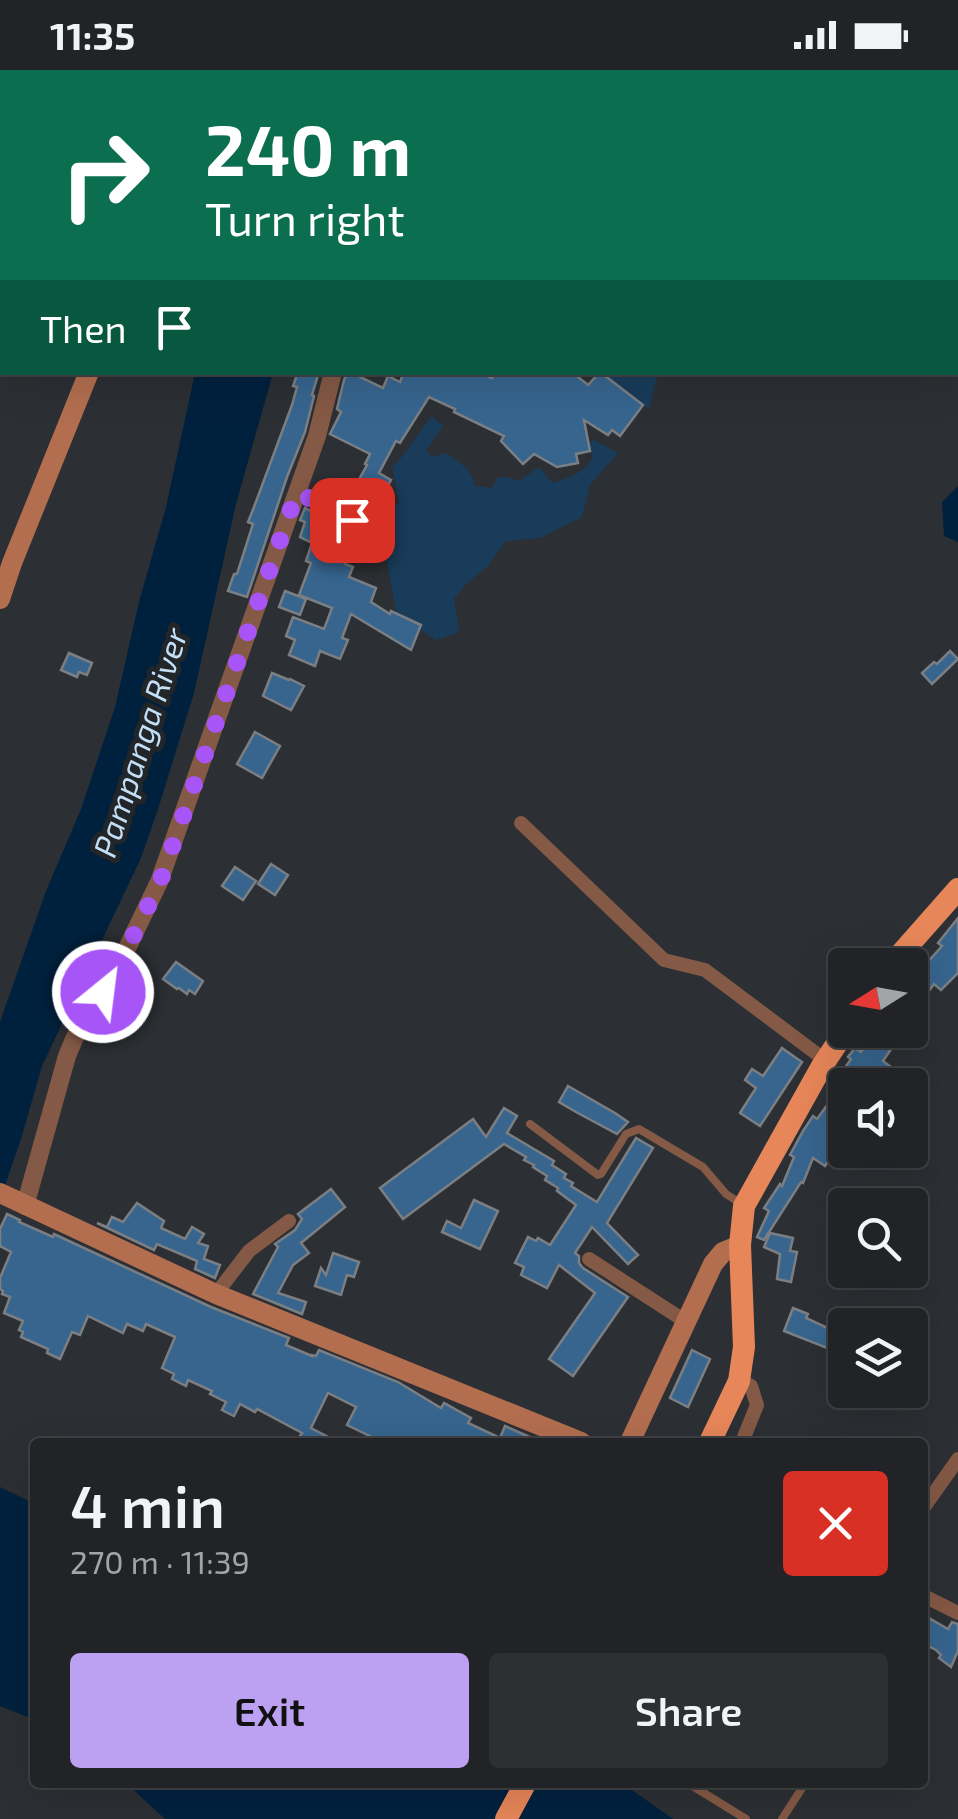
<!DOCTYPE html>
<meta charset="utf-8">
<style>
body{margin:0;font-family:"Exo 2",sans-serif;background:#2d2f32;color:#f1f3f6;height:100vh;display:flex;flex-direction:column;font-size:38px;white-space:nowrap}
*{box-sizing:border-box;margin:0}
p{font-size:32px;color:#a2a4a7}
.icon{flex:none;width:55px;height:55px;fill:none;stroke:currentColor;stroke-width:2;stroke-linecap:round;stroke-linejoin:round}
.map{position:relative;flex:1;overflow:hidden}
.side{position:absolute;left:30px;top:1368px;width:898px;height:350px;display:flex;flex-direction:column;background:#212326;border-radius:10px;box-shadow:0 10px 40px #0002,0 0 0 2px #3e4043}
.side>*{flex:none}
.guide{position:absolute;left:0px;top:0px;width:960px;height:305px;box-shadow:0 10px 40px #0002,0 0 0 2px #3e4043;background:#0b6e4f;color:#fff;overflow:hidden}
.needle{width:65px;rotate:259deg}
.controls{position:absolute;left:828px;top:878px;display:grid;gap:20px}
.controls a{display:grid;place-items:center;width:100px;height:100px;border-radius:10px;background:#212326;box-shadow:0 10px 40px #0002,0 0 0 2px #3e4043;font-size:50px}
.pin{position:absolute;display:grid;place-items:center;width:85px;height:85px;color:#fff;margin:-42px;border-radius:20px;box-shadow:0 5px 15px #0006}
.me{position:absolute;width:110px;margin:-55px;rotate:29deg;stroke-linejoin:round;filter:drop-shadow(0 0 8px #0008)}
.turn{display:flex;align-items:center;gap:35px;height:210px;padding:0 40px;font-size:45px}
.turn .icon{width:130px;height:130px;stroke-width:2.5}
.turn b{display:block;font-size:70px;line-height:85px}
.then{display:flex;align-items:center;height:95px;padding:0 40px;background:#0003;gap:20px;font-size:38px}
.round{display:grid;place-items:center;flex:none;width:105px;height:105px;border-radius:10px;background:#2d2f32}
.summary{display:flex;align-items:center;justify-content:space-between;height:170px;padding:0 40px}
h1{font-size:60px;font-weight:600;line-height:75px}
.action{display:flex;gap:20px;margin-top:auto;padding:20px 40px}
.action a{flex:1;height:115px;border-radius:10px;background:#bca0f2;color:#111;font-size:40px;font-weight:600;line-height:115px;text-align:center}
.action a+a{background:#2d2f32;color:#f1f3f6}
.status{display:flex;justify-content:space-between;align-items:center;height:70px;padding:0 50px;background:#212326;direction:ltr}
.status svg{height:28px;fill:currentColor}
.map>svg:first-child{display:block}
</style>
<div class="status"><b>11:35</b><svg viewBox="0 0 49 12"><path d="M0 12V9h3v3zM5 12V6h3v6zM10 12V3h3v9zM15 12V0h3v12zM26 1h20v11H26zM47 4h2v5h-2z"/></svg></div>
<div class="map">
<svg width="958" height="1749" viewBox="0 0 958 1749">
<rect width="100%" height="100%" fill="#2c2f33"/>
<g fill="#193c5a">
<path d="M586,303H658L649,339L601,305Z"/>
<path d="M432,346L443,356L426,381L432,387L447,383L469,400L475,416L492,418L497,408L505,407L519,411L539,397L553,413C570,407 583,404 593,388L587,374L594,370L618,383L590,415L582,447L540,468L506,471L487,497L467,513L454,529L459,562L436,570L397,546L382,466L389,457V439L399,433L392,397C409,382 417,363 432,346Z"/>
</g>
<g fill="#00213e">
<path d="M195,303H273L236,434L194,623L158,739L141,788L42,996L21,1069L0,1130V952L46,821L81,739L115,637L139,532L166,437Z"/>
<path d="M958,416V472L944,466L942,432Z"/>
<path d="M0,1417L35,1434V1650L0,1636Z"/>
<path d="M126,1713H622L673,1749H165Z"/>
</g>
<g fill="#37658e" stroke="#7b7f83" stroke-width="2.5">
<path d="M298,302H319L312,325L314,326L305,362L287,407L247,527L228,521L234,504H237L253,454L248,452L254,437L292,335L297,317L293,316Z"/>
<path d="M348,302H362L360,307L383,318L388,306L400,312L404,302H479L492,308L495,302H572L588,315L600,302L643,335L620,366L612,360L608,365L584,350L590,381L576,384L578,393L557,397L534,384L523,394L501,371L504,366L454,342L455,339L429,327L400,373L396,371L379,403L391,410L375,440L360,431L356,439L335,427L341,416L352,422L367,395L365,394L370,384L330,364L341,342L337,339L344,310Z"/>
<path d="M305,438L356,464L345,494L353,497L349,507L376,518L371,532L390,544L391,541L421,555L411,580L351,544L342,568L348,570L340,589L320,581L315,596L289,585L295,570L286,566L293,547L324,559L332,538L299,525L311,493L306,491L312,473L300,467L305,452L300,450Z"/>
<path d="M285,521L306,529L300,545L279,537Z"/>
<path d="M950,581L958,589L932,614L922,603L934,592L937,594Z"/>
<path d="M69,583L92,593L87,605L79,602L77,607L61,600Z"/>
<path d="M272,603L289,610L290,609L304,616L291,640L263,626Z"/>
<path d="M255,662L280,676L262,708L237,694Z"/>
<path d="M271,794L288,805L275,825L258,814Z"/>
<path d="M235,797L256,811L243,830L222,816Z"/>
<path d="M958,848V903L941,920L934,914L910,947V912L942,876L938,873Z"/>
<path d="M176,892L203,911L195,924L189,920L187,924L179,918L177,919L163,909Z"/>
<path d="M876,960H904L883,991L903,1006L897,1015H887L874,1007L868,1015H849L845,1012V1078L840,1074L825,1096L813,1088L803,1113L801,1112L764,1170L757,1167L769,1141L764,1138L780,1114L782,1116L794,1087L790,1085L803,1061L813,1046L817,1049L844,1012L838,1008L851,989L848,987L855,978L861,982Z"/>
<path d="M782,978L802,992L760,1056L740,1043L756,1018L745,1010L752,999L763,1006Z"/>
<path d="M568,1016L615,1043L628,1052L617,1064L576,1042L559,1032Z"/>
<path d="M504,1038L517,1046L507,1063L554,1091L552,1095L566,1104L564,1108L573,1113L571,1116L597,1132L636,1068L653,1078L607,1153L638,1185L628,1194L592,1157L575,1183L579,1186V1193L583,1198L628,1227L573,1306L549,1289L595,1223L559,1195L547,1218L521,1205L524,1197L515,1193L528,1167L536,1171L538,1168L550,1175L576,1135L557,1121L558,1118L545,1110L547,1106L533,1097L534,1095L524,1090L526,1087L504,1074L403,1149L380,1118L473,1049L486,1067Z"/>
<path d="M331,1119L345,1137L301,1173L309,1183L293,1195L278,1223L306,1232L302,1244L253,1224L278,1177L275,1174L295,1160L302,1149L298,1144Z"/>
<path d="M474,1130L498,1141L480,1179L442,1162L447,1151L461,1158Z"/>
<path d="M137,1133L164,1151L161,1158L185,1169L192,1157L204,1164L198,1173L208,1176L204,1189L220,1195L215,1208L195,1199L197,1191L157,1174L154,1180L97,1153L107,1157L112,1147L123,1152Z"/>
<path d="M7,1144L20,1150L19,1152L53,1167L54,1164L211,1237L289,1268L286,1275L312,1286V1285L316,1286L319,1280L398,1312L441,1338L444,1333L471,1348L468,1353L500,1368L505,1356L541,1372H382L347,1355L356,1337L328,1323L311,1358L338,1372H296L302,1363L257,1339L255,1342L240,1334L234,1346L222,1340L226,1332L210,1324L212,1321L188,1310L186,1316L172,1309L174,1304L162,1298L175,1267L146,1254L143,1261L127,1254L123,1263L88,1246L80,1265L72,1262L60,1289L47,1283L48,1279L21,1267L23,1262L19,1260L23,1251L4,1243L10,1227L2,1224L3,1221L0,1219V1208L11,1182L0,1176V1159Z"/>
<path d="M770,1163L793,1168L790,1181L797,1182L791,1212L777,1209L780,1184L764,1177Z"/>
<path d="M333,1183L359,1192L354,1207L347,1205L341,1225L315,1216L321,1198L326,1205Z"/>
<path d="M793,1238L808,1244L806,1248L834,1261L827,1278L784,1261Z"/>
<path d="M692,1280L710,1289L688,1337L670,1328Z"/>
<path d="M922,1544L948,1559L952,1552L958,1554V1581L951,1597L939,1588L941,1585L936,1580L922,1573Z"/>
</g>
<g fill="none" stroke-linecap="round" stroke-linejoin="round">
<g stroke="#845945" stroke-width="8">
<path d="M530,1054L598,1105L601,1104L626,1064L639,1059L703,1097L726,1124L743,1135"/>
<path d="M686,1712L746,1749"/>
<path d="M782,1749L806,1712"/>
</g>
<g stroke="#845945" stroke-width="14">
<path d="M297,422L380,465"/>
<path d="M521,753L664,890L705,900L825,990"/>
<path d="M589,1189L685,1251"/>
<path d="M216,1224L249,1181L289,1151"/>
<path d="M739,1311L751,1316L757,1335L742,1372"/>
<path d="M922,1440L958,1389"/>
<path d="M922,1525L958,1543"/>
</g>
<g stroke="#845945" stroke-width="18">
<path d="M468,2L470,0"/>
<path d="M25,1136L67,986L75,967L117,899L159,812L317,366L333,302"/>
</g>
<g stroke="#b36e4f" stroke-width="20">
<path d="M113,0L118,2"/>
<path d="M0,529L12,493L89,302"/>
<path d="M0,1123L216,1224L581,1372"/>
<path d="M630,1372L713,1194L723,1182L740,1175"/>
</g>
<g stroke="#e78659" stroke-width="22">
<path d="M891,895L958,819"/>
<path d="M710,1372L739,1311L744,1277L740,1175L744,1136L822,996L846,960"/>
<path d="M506,1749L526,1712"/>
</g>
</g>
<g fill="none" stroke-linecap="round" stroke-linejoin="round">
<path stroke="#a855f7" stroke-width="18" stroke-dasharray="0 32.4" d="M103,922L117,899L160,812L297,422L352,450"/>
</g>
<g text-anchor="middle" dominant-baseline="central" stroke-width="10" stroke-linejoin="round" paint-order="stroke">
<g font-size="32" font-style="italic" fill="#c3def7" stroke="#222629">
<text transform="translate(139 672) rotate(-72)">Pampanga River</text>
</g>
</g>
</svg>
<div class="controls">
<a><svg class="needle" viewBox="-14 -14 28 28"><path d="M0-13l5 13h-10z" fill="#e53935"/><path d="M0 13l5-13h-10z" fill="#a2a4a7"/></svg></a>
<a><svg class="icon" aria-label="sound" viewBox="0 0 24 24"><path d="M4 9h4l5-4v14l-5-4H4zM17 9q2 3 0 6"/></svg></a>
<a><svg class="icon" aria-label="search" viewBox="0 0 24 24"><circle cx="10" cy="10" r="6"/><path d="M15 15l6 6"/></svg></a>
<a><svg class="icon" aria-label="layers" viewBox="0 0 24 24"><path d="M12 4l9 5-9 5-9-5zM3 14l9 5 9-5"/></svg></a>
</div>
<div class="pin" style="left:352px;top:450px;background:#d93025"><svg class="icon" aria-label="arrive" viewBox="0 0 24 24"><path d="M6 21V4h12l-3 4 3 4H6"/></svg></div>
<svg class="me" style="left:103px;top:922px" viewBox="-20 -20 40 40"><circle r="17" fill="#a855f7" stroke="#fff" stroke-width="3"/><path d="M0-11L8 9 0 5-8 9z" fill="#fff"/></svg>
<div class="guide">
<div class="turn"><svg class="icon" aria-label="right" viewBox="0 0 24 24"><path d="M7 20v-9h11M14 6l5 5-5 5"/></svg><div><b>240 m</b>Turn right</div></div>
<div class="then">Then<svg class="icon" aria-label="arrive" viewBox="0 0 24 24"><path d="M6 21V4h12l-3 4 3 4H6"/></svg></div>
</div>
<section class="side">
<div class="summary"><div><h1>4 min</h1><p>270 m · 11:39</p></div><a class="round" style="background:#d93025;color:#fff"><svg class="icon" aria-label="close" viewBox="0 0 24 24"><path d="M6 6l12 12M18 6L6 18"/></svg></a></div>
<div class="action"><a>Exit</a><a>Share</a></div>
</section>
</div>
